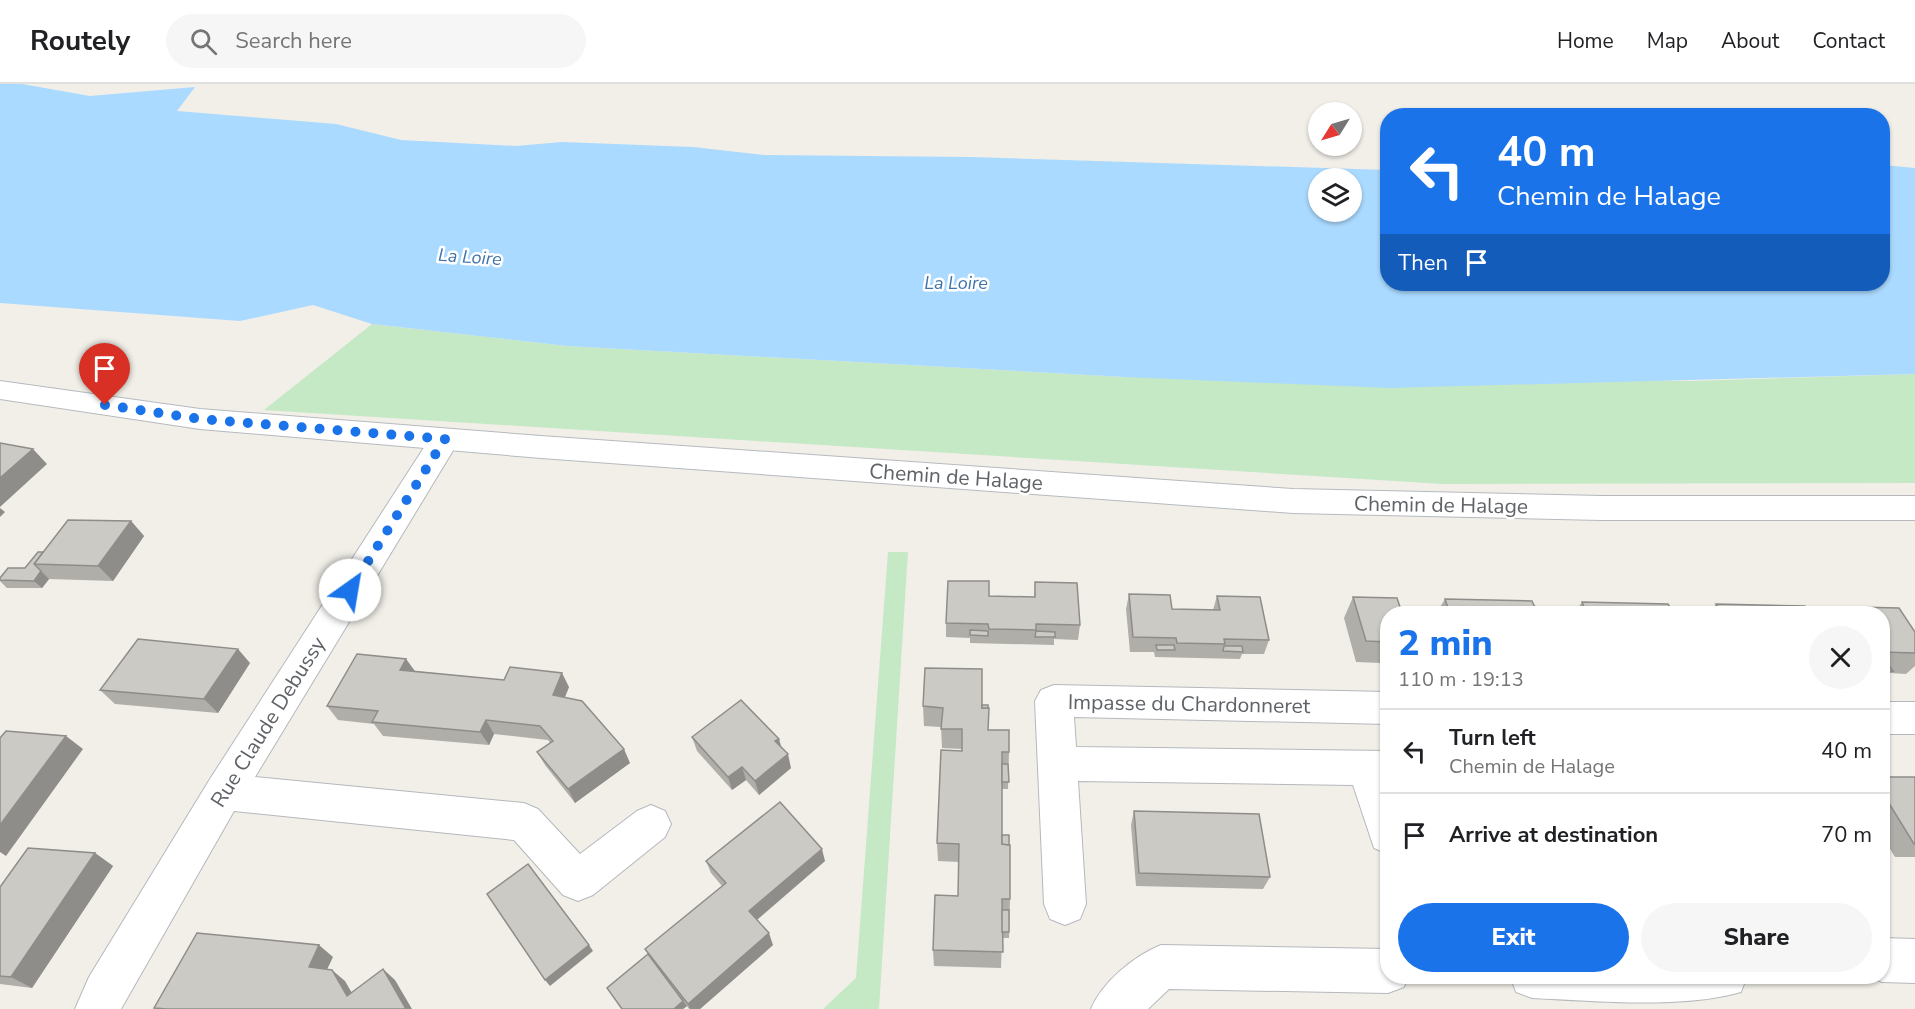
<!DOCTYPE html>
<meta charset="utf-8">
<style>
body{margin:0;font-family:"Nunito Sans",sans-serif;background:#f6f6f6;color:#202124;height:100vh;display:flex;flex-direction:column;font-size:22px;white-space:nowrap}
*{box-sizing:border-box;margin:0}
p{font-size:20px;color:#757577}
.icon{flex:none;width:33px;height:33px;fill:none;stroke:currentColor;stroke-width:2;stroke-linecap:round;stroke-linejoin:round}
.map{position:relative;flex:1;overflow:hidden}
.panel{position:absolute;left:1380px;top:522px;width:510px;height:378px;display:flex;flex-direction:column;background:#fff;border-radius:24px;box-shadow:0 2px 4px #0004}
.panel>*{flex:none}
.guide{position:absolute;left:1380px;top:24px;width:510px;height:183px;border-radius:24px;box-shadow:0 2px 4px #0004;background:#1a73e8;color:#fff;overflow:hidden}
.needle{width:39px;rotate:233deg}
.fabs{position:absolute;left:1308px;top:18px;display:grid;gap:12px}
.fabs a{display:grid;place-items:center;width:54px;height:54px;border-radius:50%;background:#fff;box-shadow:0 2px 4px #0004;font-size:30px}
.pin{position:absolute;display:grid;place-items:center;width:51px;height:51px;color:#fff;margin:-62px -26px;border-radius:50% 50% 50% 0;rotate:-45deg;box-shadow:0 0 6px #0007}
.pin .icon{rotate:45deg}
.me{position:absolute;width:66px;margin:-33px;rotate:32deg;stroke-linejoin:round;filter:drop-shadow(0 0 4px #0008)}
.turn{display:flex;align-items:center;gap:21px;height:126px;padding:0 18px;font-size:27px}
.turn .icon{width:78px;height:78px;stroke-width:2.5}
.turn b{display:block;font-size:42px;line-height:51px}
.then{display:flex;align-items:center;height:57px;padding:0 18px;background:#0003;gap:12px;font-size:22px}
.round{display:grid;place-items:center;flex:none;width:63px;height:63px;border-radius:32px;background:#f6f6f6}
.headline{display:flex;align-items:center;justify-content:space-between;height:102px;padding:0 18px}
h1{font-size:36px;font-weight:800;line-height:45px;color:#1a73e8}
.cta{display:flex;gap:12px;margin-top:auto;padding:12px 18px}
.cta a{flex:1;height:69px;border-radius:36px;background:#1a73e8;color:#fff;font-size:24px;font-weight:800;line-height:69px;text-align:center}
.cta a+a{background:#f6f6f6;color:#202124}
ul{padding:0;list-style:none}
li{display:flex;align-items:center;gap:18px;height:84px;padding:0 18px;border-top:2px solid #e0e0e0}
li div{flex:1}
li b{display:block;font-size:22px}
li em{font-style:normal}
header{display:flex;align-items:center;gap:36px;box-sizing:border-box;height:84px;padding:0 30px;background:#fff;border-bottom:2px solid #e0e0e0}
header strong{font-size:28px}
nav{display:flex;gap:33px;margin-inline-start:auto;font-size:21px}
.search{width:420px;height:54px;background:#f6f6f6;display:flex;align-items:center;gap:15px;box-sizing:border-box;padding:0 21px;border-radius:33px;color:#757577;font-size:22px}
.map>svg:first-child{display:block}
</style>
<header>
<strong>Routely</strong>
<div class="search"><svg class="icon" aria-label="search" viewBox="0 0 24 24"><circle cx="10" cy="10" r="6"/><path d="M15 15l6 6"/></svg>Search here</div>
<nav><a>Home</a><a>Map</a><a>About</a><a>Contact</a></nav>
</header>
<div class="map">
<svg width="1915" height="925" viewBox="0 0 1915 925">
<rect width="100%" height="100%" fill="#f1efe8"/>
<g fill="#c5e8c5">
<path d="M372,240L567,262L1124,293L1692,297L1915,290V399L1443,400L264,326Z"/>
<path d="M888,468H908L879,925H823L856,894Z"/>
</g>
<path fill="#aadaff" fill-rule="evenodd" d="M0,0H22L90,12L195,3L177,27L336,40L401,56L516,62L562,58L693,63L764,71L971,73L1387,86L1388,200H1882L1883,81L1915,84V290L1389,304L1124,293L567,262L372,240L313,221L240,237L0,219ZM1318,94H1352V128H1318Z"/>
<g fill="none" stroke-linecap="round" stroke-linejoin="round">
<g stroke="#b5b8bc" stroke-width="2">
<g id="street">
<path d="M445,345L456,348L460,355L255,693L524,719L538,725L580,770L637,727L651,721L665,727L671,740L665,753L593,811L578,817L563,811L514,756L234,727L121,925H75L89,893L210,695L434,348Z"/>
<path d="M1054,601L1388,608V640L1074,633L1076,663L1388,667V770L1374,764L1353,701L1078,697L1086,820L1080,835L1065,841L1050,835L1044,820L1035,617L1041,606Z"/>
<rect x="1882" y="618" width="33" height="32"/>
<path d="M1882,854L1915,855V899L1882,898L1869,892H1882Z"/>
<path d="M1161,861L1388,865V892H1408L1404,903L1388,909L1169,905L1148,925H1091C1102,898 1134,872 1161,861Z"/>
<path d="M1510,892H1747L1741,908C1683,925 1595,917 1532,914L1516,908Z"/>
</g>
</g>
<g stroke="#b6babf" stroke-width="2">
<path id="secondary" d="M0,297L200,325L541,352L1293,405L1601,412H1915V436H1601L1293,429L541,374L200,345L0,315Z"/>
</g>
<use href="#street" fill="#fff" fill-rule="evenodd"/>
<use href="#secondary" fill="#fff" fill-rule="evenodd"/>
</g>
<g fill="#afaea9">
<path d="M131,437L144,452L113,497L49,495L42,504H7L0,497V494L25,484L43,468Z"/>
<path d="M1035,498L1080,541L1078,556L1054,555V561L970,559V554L946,553V539L989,512L1034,513Z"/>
<path d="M1129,510L1172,525L1213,526L1217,512L1269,556L1264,570H1242L1240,575L1155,573L1154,568H1130L1126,525Z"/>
<path d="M1353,513L1388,530V584H1382L1381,579L1356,578L1344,534Z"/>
<path d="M1445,515L1538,530H1436Z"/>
<path d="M1582,518L1674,530H1574Z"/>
<path d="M1716,520L1810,530H1709Z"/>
<path d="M1854,523L1899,524L1915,548V582L1906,590L1890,589L1884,595H1882V530H1847Z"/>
<path d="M406,575L415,587L569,603L565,613L630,679L575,719L545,681L537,668L550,659L548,656L494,650L489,661L383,652L374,640L338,636L327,622Z"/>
<path d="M250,579L218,629L115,620L100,606Z"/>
<path d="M982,621L988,646L1009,668L1008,705H1002V751L1010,815L1009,854H1002L1001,884L934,882L933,866L958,812L959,778L938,777L937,759L962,665L942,664L941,643L924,642L923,622Z"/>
<path d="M692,653L791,684L759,711L746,696L732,706L697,667Z"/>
<path d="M1882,693H1915V773H1895L1882,752Z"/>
<path d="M1134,727L1270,793L1263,805L1136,802L1131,741Z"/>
<path d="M95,769L113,782L32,904L0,900V803Z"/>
<path d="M706,777H825L757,836L773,861L700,925H689L685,919L687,922L683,925H622L648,870L645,865L722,802L711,789Z"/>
</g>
<g fill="#8f8d8a">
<path d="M33,365L47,380L0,423V394Z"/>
<path d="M0,424L5,428L0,433Z"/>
<path d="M131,437L144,452L113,497L98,482Z"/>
<path d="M41,487L49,495L42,504L34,497Z"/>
<path d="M238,565L250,579L218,629L204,615Z"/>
<path d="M406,575L416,589L400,586Z"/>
<path d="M562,589L569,603L560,625L553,611Z"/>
<path d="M486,636L494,650L489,661L480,648Z"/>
<path d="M66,652L83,665L6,772L0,768V741Z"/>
<path d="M779,655L783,669L775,657Z"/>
<path d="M624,665L630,679L575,719L568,705Z"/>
<path d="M788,670L791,684L759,711L755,697Z"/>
<path d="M742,683L746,696L732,706L728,693Z"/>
<path d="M822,765L825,777L753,839L749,827Z"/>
<path d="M95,769L113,782L32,904L11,893Z"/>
<path d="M769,849L773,861L700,925H690L688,920Z"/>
<path d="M319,861L333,873L323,894L309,883Z"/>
<path d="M589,861L593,867L550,902L545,896Z"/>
<path d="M383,885L395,896L412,925H406Z"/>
<path d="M332,886L345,897L360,923L347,912Z"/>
<path d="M683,917L687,922L683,925H674Z"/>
</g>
<g fill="#cccac5" stroke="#8f8d8a" stroke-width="1.5">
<path d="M0,359L33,365L0,394Z"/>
<path d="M68,436L131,437L98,482L34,480Z"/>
<path d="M38,468H43L34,480L41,487L34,497L0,496V494L8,484H25Z"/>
<path d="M948,497H989V512L1035,513V498L1077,499L1080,541L1036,540V546L989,545L988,540L946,539Z"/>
<path d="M1129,510L1170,511L1172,525L1220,526L1217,512L1260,513L1269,556L1224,555L1225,560L1177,559L1176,554L1133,553Z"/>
<path d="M1353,513L1397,514L1402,529L1418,530H1388V558L1366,557Z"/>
<path d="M1445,515L1532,517L1538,530H1450Z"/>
<path d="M1582,518L1668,520L1674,530H1587Z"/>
<path d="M1716,520L1805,522L1810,530H1722Z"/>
<path d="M1854,523L1899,524L1915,548V569L1883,568L1887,574H1882V530H1858Z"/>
<path d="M970,546L988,547V552L970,551Z"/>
<path d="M1036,547L1055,548V553H1035Z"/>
<path d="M138,555L238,565L204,615L100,606Z"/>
<path d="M1156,561H1174L1175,566H1157Z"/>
<path d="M1224,562H1242L1243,568L1223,567Z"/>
<path d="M357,570L406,575L400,586L504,596L510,583L562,589L553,611L582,617L624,665L568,705L537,668L553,657L540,642L486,636L480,648L372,638L378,627L327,622Z"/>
<path d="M1385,571H1388V577H1386Z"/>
<path d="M1882,582H1889L1893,587H1882Z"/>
<path d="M925,584L982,585V624H989L988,646H1009V668H1002V760L1010,761V815H1002L1003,868L933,866L935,811L958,812L959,760L937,759L941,666L962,667V645H941L943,624L923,622Z"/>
<path d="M741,616L779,655L775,657L788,670L755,697L742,683L728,693L692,653Z"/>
<rect x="982" y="621" width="6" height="3"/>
<path d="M6,647L66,652L0,741V654Z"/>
<path d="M1002,680H1008L1009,698H1002Z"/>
<path d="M1882,693H1915V760H1914L1882,708Z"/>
<path d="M780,718L822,765L749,827L769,849L688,920L645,865L726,799L706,777Z"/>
<path d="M1134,727L1259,730L1270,793L1139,789Z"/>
<path d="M1002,751H1009V761L1002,760Z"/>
<path d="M28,764L95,769L11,893L0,892V803Z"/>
<path d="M528,780L589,861L545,896L487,810Z"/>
<rect x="1002" y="826" width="7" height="22"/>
<path d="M197,849L319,861L309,883L332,886L347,912L383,885L406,925H167L154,924Z"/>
<path d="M648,870L683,917L674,925H622L607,904Z"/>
</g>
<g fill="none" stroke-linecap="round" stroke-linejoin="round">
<path stroke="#1a73e8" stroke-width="10" stroke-dasharray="0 18" d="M105,321L200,335L445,355L350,506"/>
</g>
<g text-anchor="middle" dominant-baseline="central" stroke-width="5" stroke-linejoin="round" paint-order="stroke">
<g font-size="18" font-style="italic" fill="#4174aa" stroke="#fff">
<text transform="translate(470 173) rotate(4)">La Loire</text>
<text x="956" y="199">La Loire</text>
</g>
<g font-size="21" fill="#5f6368" stroke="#fff">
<text transform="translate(956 393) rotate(4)">Chemin de Halage</text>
<text transform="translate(1441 421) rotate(1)">Chemin de Halage</text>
<text transform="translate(1189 620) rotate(1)">Impasse du Chardonneret</text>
<text transform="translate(268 638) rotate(-58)">Rue Claude Debussy</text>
</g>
</g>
</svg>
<div class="fabs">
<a><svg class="needle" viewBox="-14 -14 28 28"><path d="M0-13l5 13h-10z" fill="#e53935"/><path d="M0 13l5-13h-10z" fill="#757577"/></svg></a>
<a><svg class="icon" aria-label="layers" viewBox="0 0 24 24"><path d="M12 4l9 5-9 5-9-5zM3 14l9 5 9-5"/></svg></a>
</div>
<div class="pin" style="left:105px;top:321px;background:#d93025"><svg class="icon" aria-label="arrive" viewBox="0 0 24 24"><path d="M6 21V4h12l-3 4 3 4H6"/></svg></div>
<svg class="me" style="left:350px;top:506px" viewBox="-20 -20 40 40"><circle r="19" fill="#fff"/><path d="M0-13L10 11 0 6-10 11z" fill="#1a73e8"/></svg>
<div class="guide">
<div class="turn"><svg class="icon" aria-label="left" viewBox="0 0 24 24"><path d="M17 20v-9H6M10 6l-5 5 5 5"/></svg><div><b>40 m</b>Chemin de Halage</div></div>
<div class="then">Then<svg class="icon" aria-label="arrive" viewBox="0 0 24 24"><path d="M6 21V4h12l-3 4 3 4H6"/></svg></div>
</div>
<section class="panel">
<div class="headline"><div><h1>2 min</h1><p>110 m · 19:13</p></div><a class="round"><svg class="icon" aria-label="close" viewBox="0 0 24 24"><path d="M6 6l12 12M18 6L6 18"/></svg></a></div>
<ul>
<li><svg class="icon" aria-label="left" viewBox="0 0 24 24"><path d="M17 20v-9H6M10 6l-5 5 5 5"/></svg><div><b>Turn left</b><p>Chemin de Halage</p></div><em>40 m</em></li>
<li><svg class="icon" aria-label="arrive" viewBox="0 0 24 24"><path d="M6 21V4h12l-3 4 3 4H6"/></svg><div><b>Arrive at destination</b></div><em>70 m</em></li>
</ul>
<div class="cta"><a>Exit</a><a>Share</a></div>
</section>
</div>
